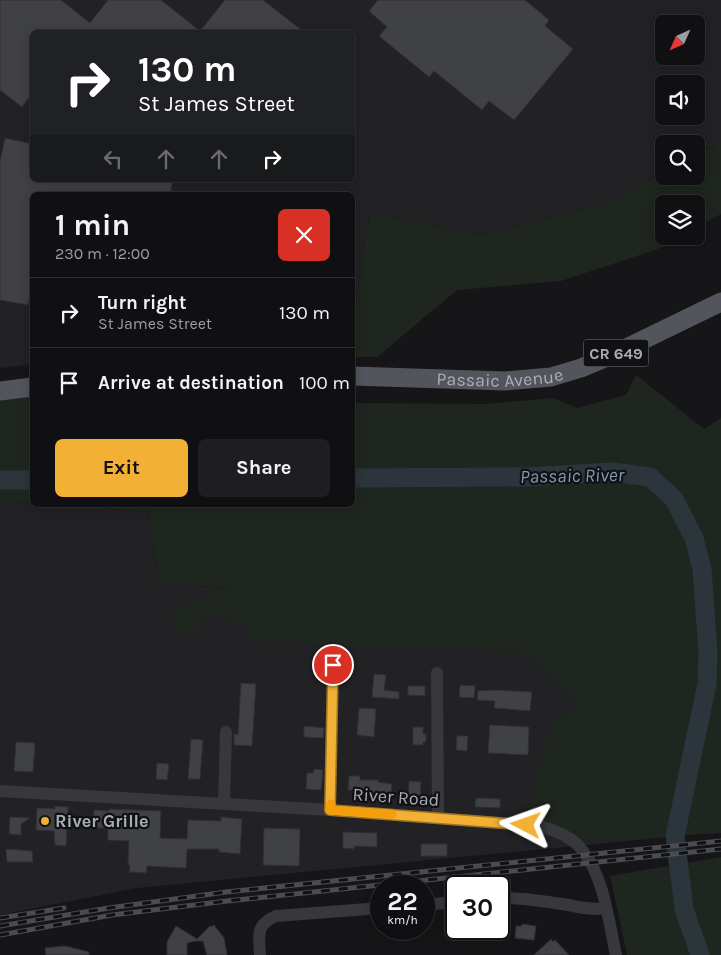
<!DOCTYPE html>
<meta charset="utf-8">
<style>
body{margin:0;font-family:Karla,sans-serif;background:#1e1e20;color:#f1f3f6;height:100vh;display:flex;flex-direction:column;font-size:19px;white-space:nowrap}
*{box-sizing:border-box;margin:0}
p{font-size:16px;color:#9c9d9f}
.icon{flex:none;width:28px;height:28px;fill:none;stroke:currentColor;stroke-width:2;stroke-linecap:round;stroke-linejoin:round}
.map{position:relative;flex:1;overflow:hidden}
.panel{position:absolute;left:30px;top:192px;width:325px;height:315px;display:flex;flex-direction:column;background:#101012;border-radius:8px;box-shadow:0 2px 12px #0003,0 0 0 1px #303032}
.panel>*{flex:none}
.hud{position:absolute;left:30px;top:30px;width:325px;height:152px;border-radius:8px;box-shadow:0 2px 12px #0003,0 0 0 1px #303032;background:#202124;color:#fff;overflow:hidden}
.needle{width:32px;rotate:225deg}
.buttons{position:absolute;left:655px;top:15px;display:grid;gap:10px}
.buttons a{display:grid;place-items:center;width:50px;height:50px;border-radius:8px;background:#101012;box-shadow:0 2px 12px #0003,0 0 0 1px #303032;font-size:25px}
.speed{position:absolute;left:370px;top:875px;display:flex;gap:10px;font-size:25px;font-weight:700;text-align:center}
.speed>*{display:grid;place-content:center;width:65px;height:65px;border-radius:50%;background:#101012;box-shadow:0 2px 12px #0003,0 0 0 1px #303032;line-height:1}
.speed small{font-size:12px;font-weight:400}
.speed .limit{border:2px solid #111;border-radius:8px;background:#fff;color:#111}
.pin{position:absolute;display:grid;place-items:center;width:42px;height:42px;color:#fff;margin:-21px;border:2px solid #fff;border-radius:50%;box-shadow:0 1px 5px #0007}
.me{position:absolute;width:55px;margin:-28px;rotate:274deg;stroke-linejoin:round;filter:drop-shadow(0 0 4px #0008)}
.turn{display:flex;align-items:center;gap:18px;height:105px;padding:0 25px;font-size:22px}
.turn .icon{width:65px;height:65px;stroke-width:2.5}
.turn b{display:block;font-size:35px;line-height:42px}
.lanes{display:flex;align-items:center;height:48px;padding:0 25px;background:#0003;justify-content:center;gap:25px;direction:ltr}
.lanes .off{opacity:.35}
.round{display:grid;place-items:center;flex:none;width:52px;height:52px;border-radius:8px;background:#1e1e20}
.summary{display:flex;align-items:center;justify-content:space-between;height:85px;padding:0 25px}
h1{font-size:30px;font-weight:700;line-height:38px}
.button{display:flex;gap:10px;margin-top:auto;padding:10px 25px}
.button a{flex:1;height:58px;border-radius:8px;background:#f2b134;color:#111;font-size:20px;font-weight:700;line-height:58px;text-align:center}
.button a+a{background:#1e1e20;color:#f1f3f6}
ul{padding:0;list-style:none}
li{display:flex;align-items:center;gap:15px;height:70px;padding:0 25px;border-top:1px solid #303032}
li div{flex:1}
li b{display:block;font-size:19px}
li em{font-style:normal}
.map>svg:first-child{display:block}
</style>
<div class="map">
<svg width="721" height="955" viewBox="0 0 721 955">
<rect width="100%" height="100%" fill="#161618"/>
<g fill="#222225" fill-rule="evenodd">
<path d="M0,0H721V141L696,154V144H664V172L605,203L482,235L370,213L353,317L352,195H32V364L0,368ZM664,24H696V56H664ZM32,32H352V180H32ZM664,84H696V116H664Z"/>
<path d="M0,500L32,502V505H67L148,512L159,584L574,608L669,837L137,888L0,915Z"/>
</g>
<g fill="#1e261f">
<path d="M721,141V214L696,228V204H664V236H682L661,248L561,281L457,290L377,357H353V317L370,213L482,235L605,203L664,172V176H696V155Z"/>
<path d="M636,375L704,429L721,418V833L591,841L527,813L551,724L580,705L522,652L286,643L249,638L247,625L205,612L194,637L177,633L170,610L231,588L159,584L148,512L67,505H352L353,403L485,404L553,398L577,408L626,395Z"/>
<path d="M23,396L32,397V502L0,500V400Z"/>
<path d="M721,857V955H627L610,876Z"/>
</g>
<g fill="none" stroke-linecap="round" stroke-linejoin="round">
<g stroke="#2c353c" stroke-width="19">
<path d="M352,478L529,477L612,472L650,477L674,499L694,538L702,569L708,653L707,684L675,836L684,909L700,955"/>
<path d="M0,480H32"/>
</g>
</g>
<g fill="#404145" stroke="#303034">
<path d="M0,0H61L90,23L108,0H161L200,31L225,0H263L304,32H32V94L22,107L0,90Z"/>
<path d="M378,0H525L549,20L545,26L573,49L514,120L489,101L482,110L434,71L429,77L379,36L387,27L369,11Z"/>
<path d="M5,138L32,144V180H173L170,195H32V295H30L28,305L0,300V161Z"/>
<path d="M374,674L386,675L384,690L399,692V699L372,697Z"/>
<path d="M241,683L256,684L252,746L234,745V734L238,735Z"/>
<path d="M460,685L475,686L474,698L459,697Z"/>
<path d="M408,686H425V696L408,695Z"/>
<path d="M495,690L532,692L530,711L494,708L495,701L477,700L478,691Z"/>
<path d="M359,708L376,709L374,737L357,735Z"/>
<path d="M490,725L529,727L528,755L488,753Z"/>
<path d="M304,726L324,728L323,738L304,737Z"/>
<path d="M413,727H423V734H426V742H423V745H413Z"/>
<path d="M457,736H468L467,751L456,750Z"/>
<path d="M191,739L203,740L200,779H188Z"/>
<path d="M16,742L35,743L33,772L14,771Z"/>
<path d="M157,763L169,764L167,780L156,779Z"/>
<path d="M314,769L323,770L321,790L306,789L307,773H313Z"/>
<path d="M349,776H360V780H378V782L392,784L391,798H387V801H375V797H371V791L348,790Z"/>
<path d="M409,781L421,782L420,799H408Z"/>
<path d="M476,798L500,799V808L475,807Z"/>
<path d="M55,806L68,807L66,846L55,845L54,831L36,830L37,808L55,809Z"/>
<path d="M109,809L161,811L160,838L187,839L188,820L221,821V817L242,819L240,854L219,852V849H187L186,868L147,866L146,873L129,872L130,865H128L129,841L108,840V828H93L94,810L109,811Z"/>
<path d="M10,817L30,818L21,824V835L9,834Z"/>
<path d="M264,828L300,829L299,866L263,865Z"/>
<path d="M343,832L377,833V847L354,846V849L343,848Z"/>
<rect x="421" y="844" width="26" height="12"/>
<path d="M6,849L32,851L33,862H7Z"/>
<path d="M522,924L536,926L534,940L515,938L516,926H522Z"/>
<path d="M214,925L224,938L227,955H207L203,941H195L187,943V955H167V942L176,926L197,939L210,926L211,927Z"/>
<path d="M551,939L553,942L555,940L569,955H534Z"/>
<path d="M65,946L89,952V955H46L45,948Z"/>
</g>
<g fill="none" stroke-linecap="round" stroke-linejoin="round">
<g stroke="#37383d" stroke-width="12">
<path d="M437,673L438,818"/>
<path d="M0,791L330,810L540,826C556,831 573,837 583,851C604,877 609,923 616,955"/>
<path d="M224,803L226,732"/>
<path d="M330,810L333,665"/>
<path d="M499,898C520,897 541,901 562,904C576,906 591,911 605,908"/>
<path d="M424,905L456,902"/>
<path d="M260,955C259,935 255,925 276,916L381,908"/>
</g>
<g stroke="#53555c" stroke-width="19">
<path id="s1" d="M352,376L505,381L551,377L581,368L614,354L721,302"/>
<path d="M0,391L32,387"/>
</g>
<g stroke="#4a4c52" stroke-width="5">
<g id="rail">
<path d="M0,918L64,908"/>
<path d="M0,926L109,908L226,892L721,841"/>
<path d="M0,935L112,915L227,901L721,849"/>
</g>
</g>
<use href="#rail" stroke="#111113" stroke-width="3" stroke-dasharray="9" stroke-linecap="butt"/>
</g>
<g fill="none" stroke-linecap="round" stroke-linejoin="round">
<g stroke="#9d7322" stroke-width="12">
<path id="route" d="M333,665L330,810L526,825"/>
</g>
<use href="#route" stroke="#f2b134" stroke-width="9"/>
<path stroke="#f59e0b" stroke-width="9" d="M331,804L330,810L392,814"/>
</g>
<circle fill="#f2b134" stroke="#111113" stroke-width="2" cx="45" cy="821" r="5"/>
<g text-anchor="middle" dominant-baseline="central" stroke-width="4.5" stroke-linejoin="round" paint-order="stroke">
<rect fill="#111113" stroke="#7b7e86" stroke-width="1" x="583.5" y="339.5" width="65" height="27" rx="4"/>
<g font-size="16" font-weight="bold" fill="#a8adb8">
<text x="616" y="353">CR 649</text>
</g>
<g font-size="18" fill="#a8adb8" stroke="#111113">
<text stroke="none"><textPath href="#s1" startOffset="148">Passaic Avenue</textPath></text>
<text transform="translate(396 797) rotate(4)">River Road</text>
</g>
<g font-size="18" font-weight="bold" fill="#a8adb8" stroke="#111113" text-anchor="start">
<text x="55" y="821">River Grille</text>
</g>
<g font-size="19" font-style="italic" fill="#7f9bb3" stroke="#111113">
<text transform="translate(572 476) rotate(-1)">Passaic River</text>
</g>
</g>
</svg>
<div class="buttons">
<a><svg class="needle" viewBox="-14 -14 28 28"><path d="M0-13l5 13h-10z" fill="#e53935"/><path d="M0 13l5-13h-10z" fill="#9c9d9f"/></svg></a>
<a><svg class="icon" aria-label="sound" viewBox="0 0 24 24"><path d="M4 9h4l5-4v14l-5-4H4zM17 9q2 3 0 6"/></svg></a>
<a><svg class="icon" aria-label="search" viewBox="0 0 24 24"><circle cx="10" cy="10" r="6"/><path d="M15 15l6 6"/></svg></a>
<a><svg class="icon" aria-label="layers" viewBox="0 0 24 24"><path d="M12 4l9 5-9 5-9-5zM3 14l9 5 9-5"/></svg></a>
</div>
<div class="speed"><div>22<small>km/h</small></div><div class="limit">30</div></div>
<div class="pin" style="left:333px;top:665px;background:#d93025"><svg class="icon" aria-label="arrive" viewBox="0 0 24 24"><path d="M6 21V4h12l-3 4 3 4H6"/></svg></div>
<svg class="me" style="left:526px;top:825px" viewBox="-20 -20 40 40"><path d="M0-17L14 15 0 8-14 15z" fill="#f2b134" stroke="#fff" stroke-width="4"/></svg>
<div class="hud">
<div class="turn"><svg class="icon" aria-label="right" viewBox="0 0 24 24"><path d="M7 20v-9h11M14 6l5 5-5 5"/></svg><div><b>130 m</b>St James Street</div></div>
<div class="lanes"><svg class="icon off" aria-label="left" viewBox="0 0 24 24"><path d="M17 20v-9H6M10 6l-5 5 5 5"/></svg><svg class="icon off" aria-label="ahead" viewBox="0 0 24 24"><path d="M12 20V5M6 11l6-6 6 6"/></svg><svg class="icon off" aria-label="ahead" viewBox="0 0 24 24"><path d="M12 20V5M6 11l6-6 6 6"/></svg><svg class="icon" aria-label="right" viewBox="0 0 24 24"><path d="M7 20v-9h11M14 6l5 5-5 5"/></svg></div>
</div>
<section class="panel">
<div class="summary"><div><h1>1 min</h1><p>230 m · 12:00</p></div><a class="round" style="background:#d93025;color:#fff"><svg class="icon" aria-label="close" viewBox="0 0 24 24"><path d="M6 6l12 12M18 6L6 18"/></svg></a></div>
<ul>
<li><svg class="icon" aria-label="right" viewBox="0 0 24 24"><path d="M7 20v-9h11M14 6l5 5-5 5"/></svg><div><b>Turn right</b><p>St James Street</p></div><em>130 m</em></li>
<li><svg class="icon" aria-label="arrive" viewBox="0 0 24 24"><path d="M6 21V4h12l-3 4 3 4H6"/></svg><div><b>Arrive at destination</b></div><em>100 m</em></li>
</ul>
<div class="button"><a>Exit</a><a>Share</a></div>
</section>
</div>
